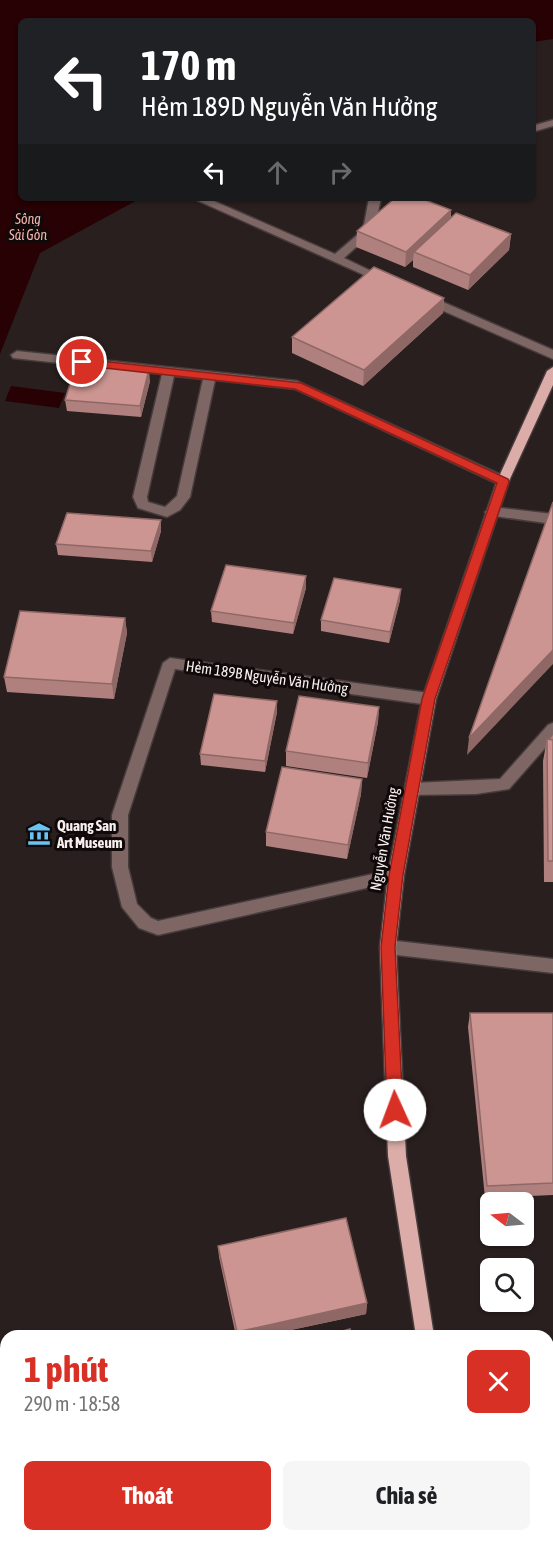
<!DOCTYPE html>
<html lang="vi">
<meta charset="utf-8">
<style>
body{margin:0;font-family:"Asap Condensed",sans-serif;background:#f6f6f6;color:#202124;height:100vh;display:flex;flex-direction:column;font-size:22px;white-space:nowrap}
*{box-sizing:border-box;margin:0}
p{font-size:20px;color:#757577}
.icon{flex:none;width:33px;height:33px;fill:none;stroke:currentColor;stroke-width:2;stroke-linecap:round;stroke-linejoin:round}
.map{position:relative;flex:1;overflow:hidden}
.side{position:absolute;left:0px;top:1330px;width:554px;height:212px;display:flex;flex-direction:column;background:#fff;border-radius:18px 18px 0 0;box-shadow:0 2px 4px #0004}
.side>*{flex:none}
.guide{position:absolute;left:18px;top:18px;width:518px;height:183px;border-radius:9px;box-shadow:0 2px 4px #0004;background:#202124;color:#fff;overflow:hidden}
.needle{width:39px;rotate:286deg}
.controls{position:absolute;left:480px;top:1192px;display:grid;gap:12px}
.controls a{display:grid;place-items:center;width:54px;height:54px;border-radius:9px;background:#fff;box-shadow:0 2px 4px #0004;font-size:30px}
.pin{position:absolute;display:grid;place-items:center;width:51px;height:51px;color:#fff;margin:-26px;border:3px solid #fff;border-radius:50%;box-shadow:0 2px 6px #0007}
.me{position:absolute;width:66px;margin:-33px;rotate:358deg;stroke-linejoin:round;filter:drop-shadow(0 0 4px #0008)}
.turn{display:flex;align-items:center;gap:21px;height:126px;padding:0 24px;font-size:27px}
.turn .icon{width:78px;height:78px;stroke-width:2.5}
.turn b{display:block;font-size:42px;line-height:51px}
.lanes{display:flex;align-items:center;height:57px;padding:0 24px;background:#0003;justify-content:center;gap:30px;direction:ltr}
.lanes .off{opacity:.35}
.round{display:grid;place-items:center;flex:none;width:63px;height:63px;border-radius:9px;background:#f6f6f6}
.summary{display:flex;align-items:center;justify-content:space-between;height:102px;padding:0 24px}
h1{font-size:36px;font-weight:700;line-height:45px;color:#d93025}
.primary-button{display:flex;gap:12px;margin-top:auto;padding:12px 24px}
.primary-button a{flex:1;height:69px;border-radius:9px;background:#d93025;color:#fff;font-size:24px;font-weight:700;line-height:69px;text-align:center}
.primary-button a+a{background:#f6f6f6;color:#202124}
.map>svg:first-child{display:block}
</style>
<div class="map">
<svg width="553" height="1541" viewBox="0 0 553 1541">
<rect width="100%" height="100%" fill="#291f1e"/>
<g fill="#270103">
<path d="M0,0H553V39L533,42L532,21H21V198H141L40,253L0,354Z"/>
<path d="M11,386L65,393L59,408L5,401Z"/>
</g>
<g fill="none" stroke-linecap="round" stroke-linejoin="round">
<g stroke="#463c3b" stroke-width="3">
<g id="minor">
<path d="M553,120V126L532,132V126Z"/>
<path d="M192,198H207L335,254L363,230L369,198H381L374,231L344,258L392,281L390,283H382Z"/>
<path d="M427,295L553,350V359L423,302V296Z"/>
<path d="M17,351L297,381L508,478L509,481L503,485L498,484L295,389L215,380L190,497L180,510L167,517L138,508L133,497L162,374L13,358L11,355ZM174,376L203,379L177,496L165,507L148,502L147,497Z"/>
<path d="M492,507L553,514V524L487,515L485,512Z"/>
<path d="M170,658L429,693L434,695L436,699L434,703L429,705L175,669L128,815V867L137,904L151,918L158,921L396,869L402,870L404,875L402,880L158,935L139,928L122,907L112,867V815L163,663Z"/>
<path d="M553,723V739L509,789L476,794L413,795L408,793L405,789L408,785L413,783L500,779L548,725Z"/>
<path d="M388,940L553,959V973L388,954L382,952L380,947L382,942Z"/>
</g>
</g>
<g stroke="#463c3b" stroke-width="3">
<g id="major">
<path d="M553,367V385L509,481L436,699L404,875L396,947L406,1156L434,1336H416L388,1156L380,947L388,875L422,699L497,481L547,371Z"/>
<path d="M460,1536H480L482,1541H462Z"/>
</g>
</g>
<use href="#minor" fill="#7d6664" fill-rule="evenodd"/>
<use href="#major" fill="#dbaca8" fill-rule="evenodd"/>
</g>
<g fill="#af807d">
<path d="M451,210V218L511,234L509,250L468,290L413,267V260L405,267L356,247L357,231Z"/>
<path d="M444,298L443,313L363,386L292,353V337Z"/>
<path d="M150,381L141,417L67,411L65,400Z"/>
<path d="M161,520V531L152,562L58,555L56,544Z"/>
<path d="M306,588L293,634L212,622L211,611Z"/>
<path d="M400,600L389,643L321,631V620Z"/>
<path d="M125,618L127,633L114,699L7,692L4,677Z"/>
<path d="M379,707L378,722L367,778L286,766V751Z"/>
<path d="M277,712L265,772L201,765L200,754Z"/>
<path d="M553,735V882H544L543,761L547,739L549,740Z"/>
<path d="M362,779L361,794L347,859L266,846V832Z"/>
<path d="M470,1013H553V1195L485,1198L468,1027Z"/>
<path d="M218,1246L367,1303L366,1314L263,1336H236L219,1257Z"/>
</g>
<g fill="#8f6866">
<path d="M451,210L450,226L414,252L413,260L405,267L406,252Z"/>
<path d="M511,234L509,250L468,290L470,275Z"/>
<path d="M444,298L443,313L363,386L364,370Z"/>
<path d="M149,369L150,381L141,417L140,406Z"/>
<path d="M161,520V531L152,562L151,551Z"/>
<path d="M306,576V588L293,634L294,623Z"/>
<path d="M401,589L400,600L389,643L390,632Z"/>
<path d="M125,618L127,633L114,699L112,684Z"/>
<path d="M553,650V664L467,755L469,738Z"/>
<path d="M277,701V712L265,772V761Z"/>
<path d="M379,707L378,722L367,778L368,763Z"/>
<path d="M362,779L361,794L347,859L348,845Z"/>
<path d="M367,1303L366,1314L263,1336H237V1332Z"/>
<path d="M404,1536H422L421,1538L411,1541H389Z"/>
</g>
<g fill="#cc9591" stroke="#8f6866" stroke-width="1.5">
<path d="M395,198H420L451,210L406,252L357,231Z"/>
<path d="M456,213L511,234L470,275L414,252Z"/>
<path d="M374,267L444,298L364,370L292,337Z"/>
<path d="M76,364L149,369L140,406L65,400Z"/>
<path d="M553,502V650L469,738L494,667Z"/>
<path d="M67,513L161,520L151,551L56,544Z"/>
<path d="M226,565L306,576L294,623L211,611Z"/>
<path d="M334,578L401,589L390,632L321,620Z"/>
<path d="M20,611L125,618L112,684L4,677Z"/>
<path d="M214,694L277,701L265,761L200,754Z"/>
<path d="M299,696L379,707L368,763L286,751Z"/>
<path d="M547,739L553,740V861H548Z"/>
<path d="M282,767L362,779L348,845L266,832Z"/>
<path d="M470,1013H553V1183L487,1186Z"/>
<path d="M346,1218L367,1303L237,1332L218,1246Z"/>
<path d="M350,1329L352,1336H326Z"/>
<path d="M293,1536H404L389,1541H294Z"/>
</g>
<path fill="#d93025" stroke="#8d1f18" stroke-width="1.5" d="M82,359L301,383L508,479L509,482L435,699L403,875L395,947L403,1110L401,1115L395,1117L390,1115L387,1110L381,947L389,875L422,699L497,483L295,389L78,365V360Z"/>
<defs>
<g id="museum-bare" transform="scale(1.8)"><path d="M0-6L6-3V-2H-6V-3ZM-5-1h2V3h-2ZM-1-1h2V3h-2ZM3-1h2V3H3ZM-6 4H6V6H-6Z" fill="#6bc3f2" stroke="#0f0a09" stroke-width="2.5" paint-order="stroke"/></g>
</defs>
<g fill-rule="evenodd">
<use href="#museum-bare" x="39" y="834"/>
</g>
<g text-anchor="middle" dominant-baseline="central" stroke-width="6" stroke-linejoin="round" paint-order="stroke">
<g font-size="14" font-style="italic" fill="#f5b4ae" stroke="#0f0a09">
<text x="28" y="219">Sông<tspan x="28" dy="16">Sài Gòn</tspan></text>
</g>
<g font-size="15" fill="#f8f0ef" stroke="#0f0a09">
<text transform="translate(267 677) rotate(8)">Hẻm 189B Nguyễn Văn Hưởng</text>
<text transform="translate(384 839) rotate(-80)">Nguyễn Văn Hưởng</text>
</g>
<g font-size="15" font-weight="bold" fill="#f8f0ef" stroke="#0f0a09" text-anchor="start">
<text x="57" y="825">Quang San<tspan x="57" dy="17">Art Museum</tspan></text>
</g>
</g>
</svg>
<div class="controls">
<a><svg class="needle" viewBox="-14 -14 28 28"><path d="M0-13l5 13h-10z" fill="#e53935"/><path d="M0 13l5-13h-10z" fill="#757577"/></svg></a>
<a><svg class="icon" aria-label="search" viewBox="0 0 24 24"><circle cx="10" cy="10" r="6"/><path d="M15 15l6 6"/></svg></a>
</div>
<div class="pin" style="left:82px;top:362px;background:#d93025"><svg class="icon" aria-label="arrive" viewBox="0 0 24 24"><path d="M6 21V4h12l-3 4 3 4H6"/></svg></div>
<svg class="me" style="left:395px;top:1110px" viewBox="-20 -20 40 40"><circle r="19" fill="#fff"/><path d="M0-13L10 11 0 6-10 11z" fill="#d93025"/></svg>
<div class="guide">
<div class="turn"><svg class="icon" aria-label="left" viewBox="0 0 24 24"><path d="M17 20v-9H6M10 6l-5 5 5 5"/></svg><div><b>170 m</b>Hẻm 189D Nguyễn Văn Hưởng</div></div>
<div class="lanes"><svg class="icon" aria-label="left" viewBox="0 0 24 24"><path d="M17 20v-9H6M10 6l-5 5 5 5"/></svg><svg class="icon off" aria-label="ahead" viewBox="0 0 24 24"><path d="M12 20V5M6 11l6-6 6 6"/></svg><svg class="icon off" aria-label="right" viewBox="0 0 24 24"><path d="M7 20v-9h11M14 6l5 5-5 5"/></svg></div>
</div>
<section class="side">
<div class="summary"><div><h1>1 phút</h1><p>290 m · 18:58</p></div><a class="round" style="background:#d93025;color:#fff"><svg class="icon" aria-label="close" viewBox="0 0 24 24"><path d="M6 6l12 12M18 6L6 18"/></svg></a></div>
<div class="primary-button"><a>Thoát</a><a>Chia sẻ</a></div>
</section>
</div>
